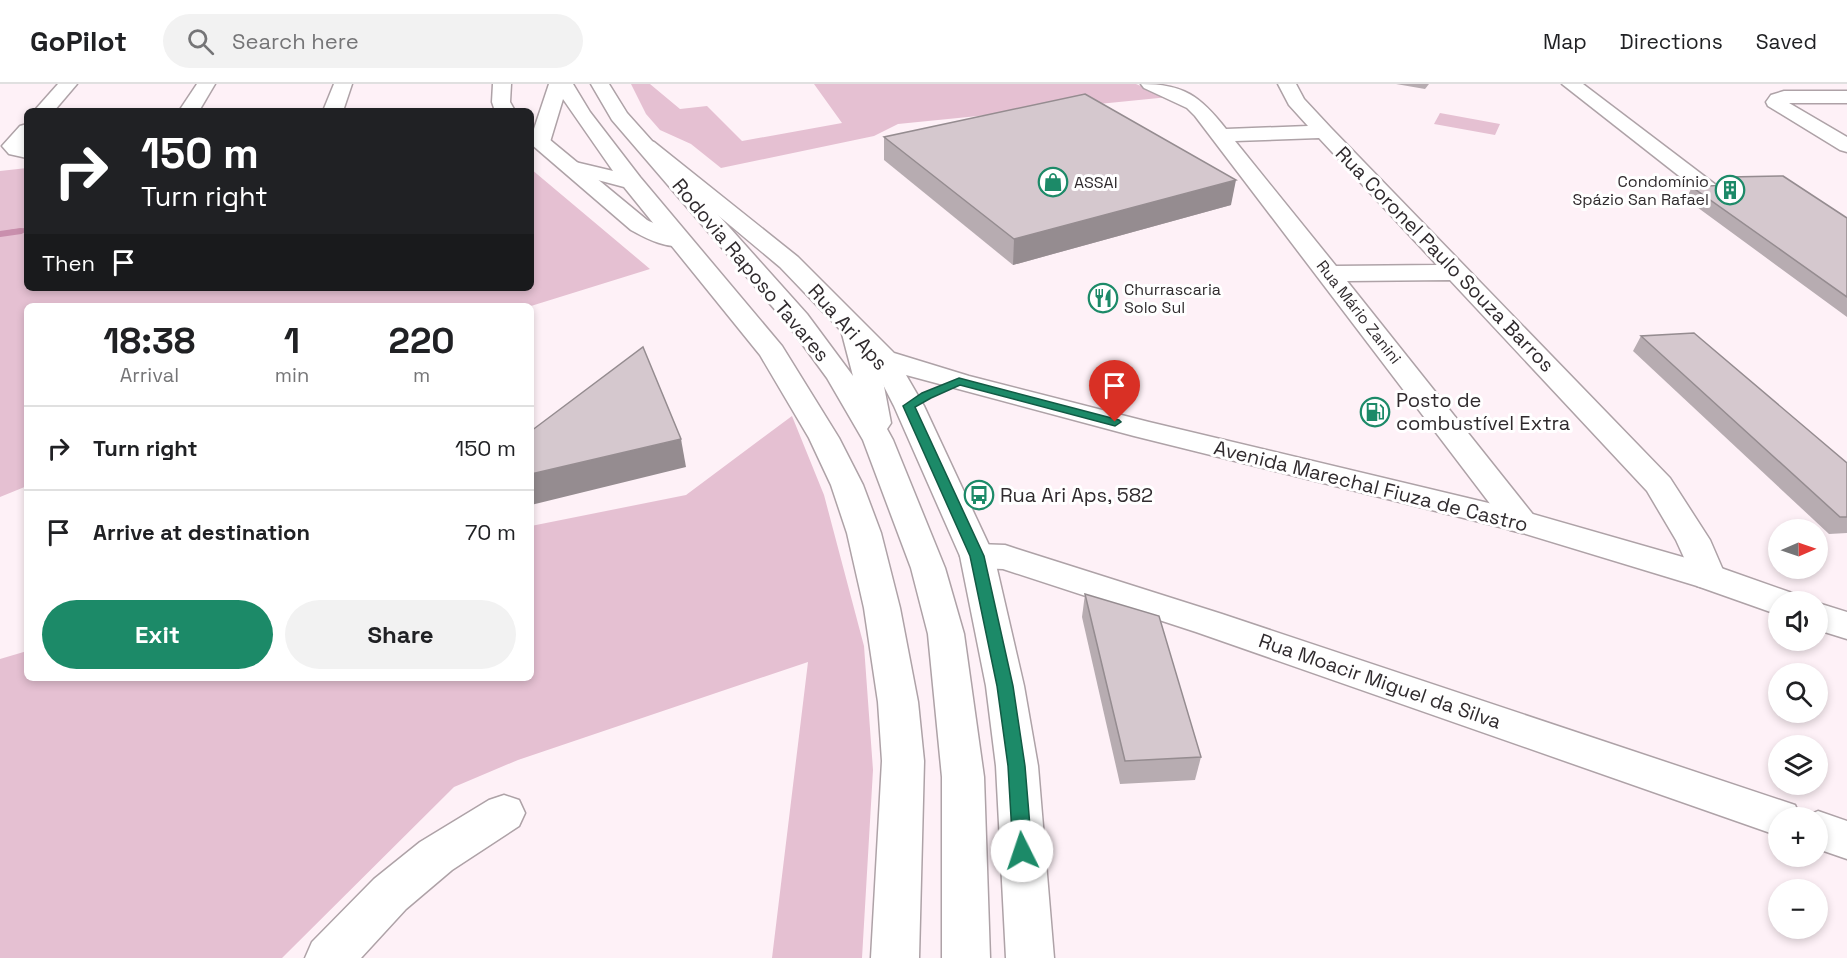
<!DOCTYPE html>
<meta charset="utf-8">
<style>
body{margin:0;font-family:"Space Grotesk",sans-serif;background:#f2f2f2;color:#202124;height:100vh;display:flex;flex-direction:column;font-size:22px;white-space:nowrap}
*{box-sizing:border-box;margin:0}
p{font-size:20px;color:#757577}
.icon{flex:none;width:33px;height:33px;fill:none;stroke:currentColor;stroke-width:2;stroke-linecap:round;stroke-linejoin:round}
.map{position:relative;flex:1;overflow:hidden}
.side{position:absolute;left:24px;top:219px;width:510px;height:378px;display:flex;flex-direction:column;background:#fff;border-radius:9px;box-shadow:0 3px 9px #0003}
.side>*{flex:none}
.hud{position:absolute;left:24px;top:24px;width:510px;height:183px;border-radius:9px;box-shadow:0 3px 9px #0003;background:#202124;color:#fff;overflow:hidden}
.needle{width:39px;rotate:88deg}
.tools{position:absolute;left:1768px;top:435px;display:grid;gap:12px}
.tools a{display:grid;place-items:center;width:60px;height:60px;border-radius:50%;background:#fff;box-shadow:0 3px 9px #0003;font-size:30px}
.pin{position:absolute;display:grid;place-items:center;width:51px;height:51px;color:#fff;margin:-62px -26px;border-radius:50% 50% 50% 0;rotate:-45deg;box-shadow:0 0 6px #0007}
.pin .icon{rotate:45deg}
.me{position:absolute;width:66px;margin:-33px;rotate:356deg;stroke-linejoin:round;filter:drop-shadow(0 0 4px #0008)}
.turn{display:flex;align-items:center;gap:21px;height:126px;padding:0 18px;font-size:27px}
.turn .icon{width:78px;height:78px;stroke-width:2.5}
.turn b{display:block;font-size:42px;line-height:51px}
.then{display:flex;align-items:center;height:57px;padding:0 18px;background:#0003;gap:12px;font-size:22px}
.eta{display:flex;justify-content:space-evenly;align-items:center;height:102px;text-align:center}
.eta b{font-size:36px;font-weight:600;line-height:42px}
.primary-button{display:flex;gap:12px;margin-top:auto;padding:12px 18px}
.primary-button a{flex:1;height:69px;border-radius:36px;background:#1c8a68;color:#fff;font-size:24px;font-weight:600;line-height:69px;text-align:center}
.primary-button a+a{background:#f2f2f2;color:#202124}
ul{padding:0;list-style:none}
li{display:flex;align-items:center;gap:18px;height:84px;padding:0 18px;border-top:2px solid #e0e0e0}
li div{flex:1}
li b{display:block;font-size:22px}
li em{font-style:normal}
header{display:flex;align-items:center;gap:36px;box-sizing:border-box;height:84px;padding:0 30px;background:#fff;border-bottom:2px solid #e0e0e0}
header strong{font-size:28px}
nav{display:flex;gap:33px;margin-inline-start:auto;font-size:21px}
.search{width:420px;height:54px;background:#f2f2f2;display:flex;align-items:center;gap:15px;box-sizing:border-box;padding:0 21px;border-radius:33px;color:#757577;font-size:22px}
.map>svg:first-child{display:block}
</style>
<header>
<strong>GoPilot</strong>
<div class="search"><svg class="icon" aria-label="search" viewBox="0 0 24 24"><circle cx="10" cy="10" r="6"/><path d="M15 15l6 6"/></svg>Search here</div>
<nav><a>Map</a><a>Directions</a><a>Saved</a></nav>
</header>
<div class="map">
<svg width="1847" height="874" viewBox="0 0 1847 874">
<rect width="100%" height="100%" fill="#fef1f7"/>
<g fill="#e5c0d2">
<path d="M631,0H650L680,25L707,22L742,57L842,39L814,0H1136L1169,13L898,40L874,52L721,84L691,60L660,46L646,30Z"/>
<path d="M1440,29L1500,40L1495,51L1434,40Z"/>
<path d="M27,84V204H531V85L650,185L531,222H27V402L0,413V87Z"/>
<path d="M792,332L824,411L864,562L873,686L862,874H772L808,578L518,676L454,703L282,874H0V575L27,567V594H531V442L686,411Z"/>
</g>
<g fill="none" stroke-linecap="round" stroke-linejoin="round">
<path stroke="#c98fad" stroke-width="4.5" d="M11,148L27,146"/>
<path stroke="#c98fad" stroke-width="6" d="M0,150L21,147"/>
<g stroke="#aea2a7" stroke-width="3">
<g id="minor">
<path d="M58,0H77L54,27H34Z"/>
<path d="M197,0H215L199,27H179Z"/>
<path d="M334,0H352L343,27H323Z"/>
<path d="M493,0H511L510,18L515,27H495L492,18Z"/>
<path d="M1141,0C1184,0 1200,12 1226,45L1308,42L1289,21L1278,0H1296L1304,15L1331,44L1670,394L1710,456L1726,493L1721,502L1709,505L1697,502L1676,456L1647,407L1450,196L1347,197L1539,438L1534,446L1522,449L1510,446L1195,32L1187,24L1144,4ZM1319,54L1437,181L1336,182L1235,57Z"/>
<path d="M1562,0H1583L1716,101L1713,106L1705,108L1697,106Z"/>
<path d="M1784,7H1847V19H1789L1847,53V68L1840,66L1768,22L1766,18L1771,11Z"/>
<path d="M27,40V58L24,61L27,62V74L9,70L2,62L20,42Z"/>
<path d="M531,44L538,46L647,136C658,142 685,148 691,156L687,161C669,166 647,155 631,146L531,60Z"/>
<path d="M977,460L1005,461L1017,465L1222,530L1795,721L1801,734H1779V752L1196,548L1003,485L977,484L965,480L960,472L965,464Z"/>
<path d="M504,711L519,716L525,729L519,742L452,786L406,825L361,874H305L312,858L374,795L420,758L489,716Z"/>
<path d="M1818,727L1847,737V775L1818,765V734H1802Z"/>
</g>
</g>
<g stroke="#aea2a7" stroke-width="3">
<g id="major">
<path d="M647,56L654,58L798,173L894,269L969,292L1149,338L1522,427L1721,484L1792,509L1797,518H1779V531L1697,502L1516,447L1134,352L906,291L924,322L994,472L1024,602L1038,682L1054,874H1006L996,682L986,602L960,472L894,322L872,279L780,183L640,66L637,62L640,58Z"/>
<path d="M1818,519L1847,528V555L1818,546Z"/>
</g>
</g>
<g stroke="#aea2a7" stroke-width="3">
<g id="highway">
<path d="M549,0H573L590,28L640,93L782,262L839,354L863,401L881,449L900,524L918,618L924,677L919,874H871L882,677L878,618L864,524L847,449L831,401L809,354L760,271L624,103L564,87L560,83L564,79L571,77L613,87L563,15L550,58L547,62H533L531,54Z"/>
<path d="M591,0H609L627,29L807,230L853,292L841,246L845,240L854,238L863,240L867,246L883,297L891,339L887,345L893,356L945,484L964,550L984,693L990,874H942V693L928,550L911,484L863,356L827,294L789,242L612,36Z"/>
</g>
</g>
<use href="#minor" fill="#fff" fill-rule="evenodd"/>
<use href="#major" fill="#fff" fill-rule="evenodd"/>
<use href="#highway" fill="#fff" fill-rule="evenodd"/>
</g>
<g fill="#b7acb1">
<path d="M1396,0H1429L1425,5Z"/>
<path d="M884,53L1231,121L1013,181L884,76Z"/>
<path d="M1730,93L1847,134V233L1686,115L1692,103L1726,101Z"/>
<path d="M1641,252L1847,379V449L1829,450L1633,267Z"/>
<path d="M1085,510L1201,673L1195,696L1120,700L1082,533Z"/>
</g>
<g fill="#958c90">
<path d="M1236,96L1231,121L1013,181L1014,155Z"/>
<path d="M681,355L686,383L531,421V390Z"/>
</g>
<g fill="#d5c8ce" stroke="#958c90" stroke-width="1.5">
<path d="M1085,10L1236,96L1014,155L884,53Z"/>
<path d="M1783,92L1847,134V213L1692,103L1741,100L1730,93Z"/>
<path d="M1694,249L1847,379V433H1840L1641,252Z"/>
<path d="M643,263L681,355L531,390V347Z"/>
<path d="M1085,510L1159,532L1201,673L1125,677Z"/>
</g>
<path fill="#1c8a68" stroke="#125a44" stroke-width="1.5" d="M959,294L1119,336L1121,338L1115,342L960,301L931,314L915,323L984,472L1013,602L1025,682L1032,767L1029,773L1022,775L1016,773L1013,767L1008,682L997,602L970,472L903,322L922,309Z"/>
<defs>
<g id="shop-ring" transform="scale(1.5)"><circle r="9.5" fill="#fff" stroke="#1c8a68" stroke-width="1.5"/><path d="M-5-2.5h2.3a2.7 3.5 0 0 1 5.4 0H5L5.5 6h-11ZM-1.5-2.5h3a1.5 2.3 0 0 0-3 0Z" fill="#1c8a68"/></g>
<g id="building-ring" transform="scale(1.5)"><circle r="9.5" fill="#fff" stroke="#1c8a68" stroke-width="1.5"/><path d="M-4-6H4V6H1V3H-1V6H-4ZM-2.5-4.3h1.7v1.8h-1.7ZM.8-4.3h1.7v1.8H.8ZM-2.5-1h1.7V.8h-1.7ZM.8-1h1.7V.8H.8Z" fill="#1c8a68"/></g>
<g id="restaurant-ring" transform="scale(1.5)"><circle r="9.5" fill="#fff" stroke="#1c8a68" stroke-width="1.5"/><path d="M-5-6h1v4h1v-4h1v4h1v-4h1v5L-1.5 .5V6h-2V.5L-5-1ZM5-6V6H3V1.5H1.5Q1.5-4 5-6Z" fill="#1c8a68"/></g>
<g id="fuel-ring" transform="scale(1.5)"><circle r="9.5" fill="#fff" stroke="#1c8a68" stroke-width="1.5"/><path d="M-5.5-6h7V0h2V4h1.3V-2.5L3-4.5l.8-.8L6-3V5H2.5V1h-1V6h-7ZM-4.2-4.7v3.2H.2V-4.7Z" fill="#1c8a68"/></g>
<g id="bus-ring" transform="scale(1.5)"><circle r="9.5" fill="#fff" stroke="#1c8a68" stroke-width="1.5"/><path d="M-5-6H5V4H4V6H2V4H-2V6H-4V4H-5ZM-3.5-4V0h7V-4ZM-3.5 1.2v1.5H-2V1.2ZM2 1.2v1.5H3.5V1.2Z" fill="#1c8a68"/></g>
</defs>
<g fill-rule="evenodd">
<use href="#shop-ring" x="1053" y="98"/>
<use href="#building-ring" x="1730" y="106"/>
<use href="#restaurant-ring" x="1103" y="214"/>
<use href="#fuel-ring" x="1375" y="328"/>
<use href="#bus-ring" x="979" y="411"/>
</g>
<g text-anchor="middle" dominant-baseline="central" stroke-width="6" stroke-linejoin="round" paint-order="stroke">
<g font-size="16" fill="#302b2e" stroke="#fff" text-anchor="start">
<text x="1709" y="97" text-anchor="end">Condomínio<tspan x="1709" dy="18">Spázio San Rafael</tspan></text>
<text x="1074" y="98">ASSAI</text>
<text x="1124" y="205">Churrascaria<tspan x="1124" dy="18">Solo Sul</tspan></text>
</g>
<g font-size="16" fill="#302b2e" stroke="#fff">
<text transform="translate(1359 228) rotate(52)">Rua Mário Zanini</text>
</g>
<g font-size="20" fill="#302b2e" stroke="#fff">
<text transform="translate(1445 175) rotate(46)">Rua Coronel Paulo Souza Barros</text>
<text transform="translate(751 186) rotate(50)">Rodovia Raposo Tavares</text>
<text transform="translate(848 243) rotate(48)">Rua Ari Aps</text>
<text transform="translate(1371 402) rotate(14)">Avenida Marechal Fiuza de Castro</text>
<text transform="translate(1380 597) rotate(19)">Rua Moacir Miguel da Silva</text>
</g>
<g font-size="20" fill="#302b2e" stroke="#fff" text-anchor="start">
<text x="1396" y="316">Posto de<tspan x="1396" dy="23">combustível Extra</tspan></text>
<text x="1000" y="411">Rua Ari Aps, 582</text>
</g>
</g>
</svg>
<div class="tools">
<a><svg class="needle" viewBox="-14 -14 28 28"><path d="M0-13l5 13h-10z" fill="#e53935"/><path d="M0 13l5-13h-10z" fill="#757577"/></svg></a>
<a><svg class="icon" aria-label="sound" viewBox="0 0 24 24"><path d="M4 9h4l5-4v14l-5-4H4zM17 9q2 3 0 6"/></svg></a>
<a><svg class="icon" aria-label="search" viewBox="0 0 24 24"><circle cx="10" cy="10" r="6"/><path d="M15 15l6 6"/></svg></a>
<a><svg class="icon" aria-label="layers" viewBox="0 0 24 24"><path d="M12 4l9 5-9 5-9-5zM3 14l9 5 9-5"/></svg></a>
<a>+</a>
<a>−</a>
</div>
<div class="pin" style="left:1115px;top:338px;background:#d93025"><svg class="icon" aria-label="arrive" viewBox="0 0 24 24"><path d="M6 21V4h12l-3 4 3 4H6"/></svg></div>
<svg class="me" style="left:1022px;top:767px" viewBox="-20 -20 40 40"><circle r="19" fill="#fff"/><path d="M0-13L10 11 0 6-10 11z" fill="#1c8a68"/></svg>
<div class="hud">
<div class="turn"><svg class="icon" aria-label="right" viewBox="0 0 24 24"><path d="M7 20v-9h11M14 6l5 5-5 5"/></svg><div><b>150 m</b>Turn right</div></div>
<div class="then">Then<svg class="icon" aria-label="arrive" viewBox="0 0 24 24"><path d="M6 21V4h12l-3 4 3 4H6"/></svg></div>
</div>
<section class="side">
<div class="eta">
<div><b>18:38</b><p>Arrival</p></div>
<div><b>1</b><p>min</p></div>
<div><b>220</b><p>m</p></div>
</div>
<ul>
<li><svg class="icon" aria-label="right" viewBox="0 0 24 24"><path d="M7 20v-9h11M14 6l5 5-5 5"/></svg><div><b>Turn right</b></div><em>150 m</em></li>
<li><svg class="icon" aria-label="arrive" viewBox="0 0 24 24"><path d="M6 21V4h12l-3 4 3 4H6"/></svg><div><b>Arrive at destination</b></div><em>70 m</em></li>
</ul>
<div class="primary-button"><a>Exit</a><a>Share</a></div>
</section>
</div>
